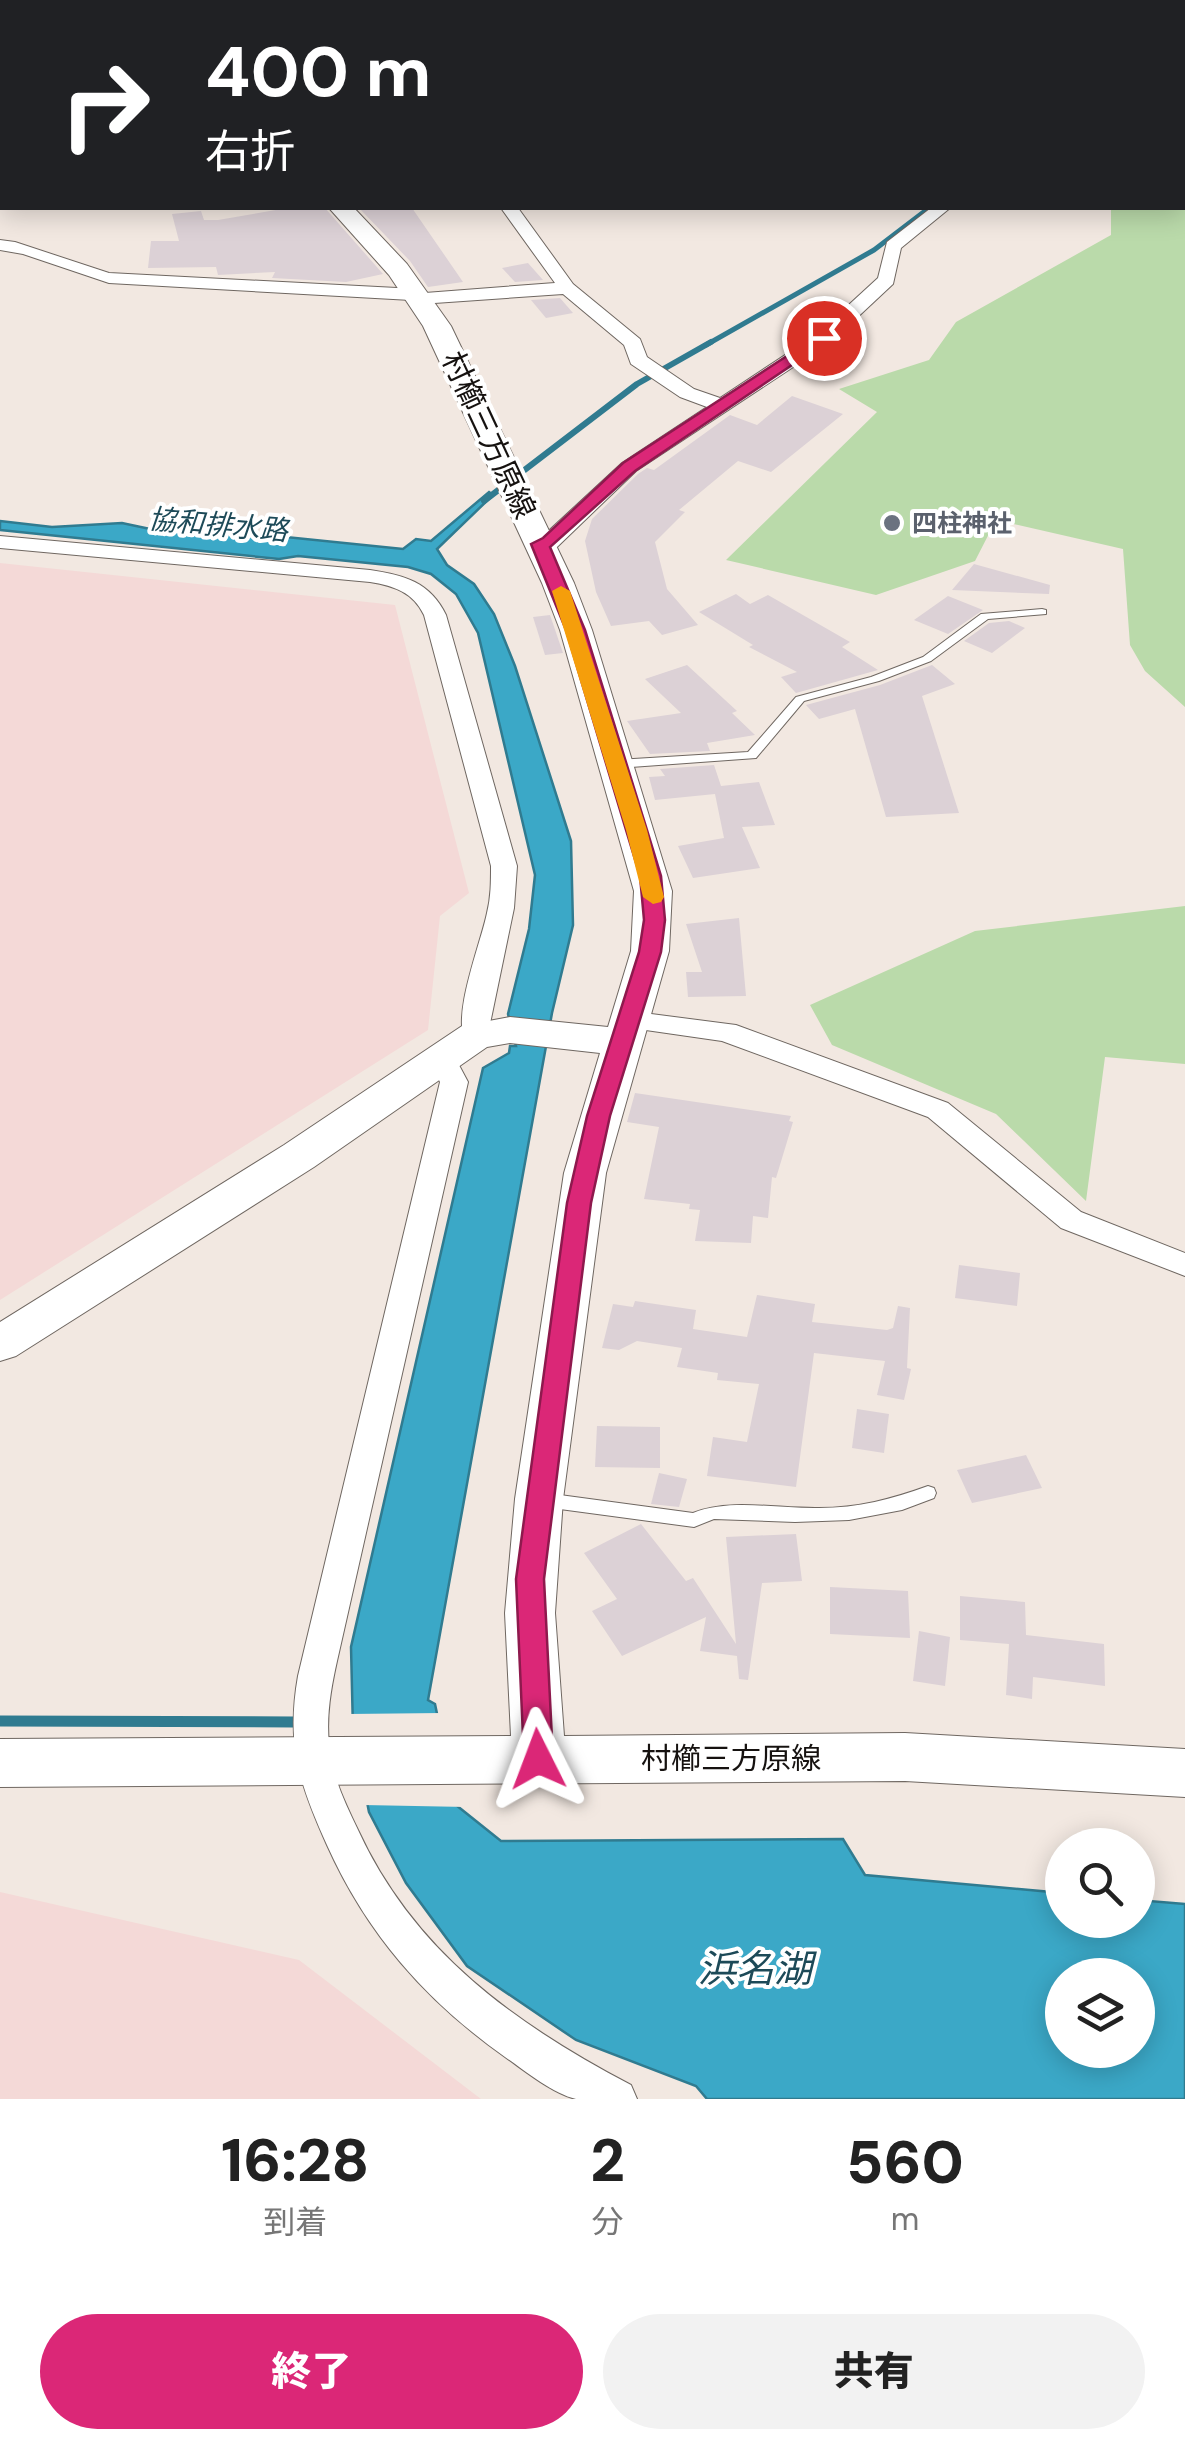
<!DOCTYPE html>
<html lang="ja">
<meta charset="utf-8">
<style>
body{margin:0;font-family:"DM Sans","Noto Sans JP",sans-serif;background:#f2f2f2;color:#222;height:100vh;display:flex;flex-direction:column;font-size:38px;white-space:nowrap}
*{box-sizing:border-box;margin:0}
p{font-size:32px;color:#767676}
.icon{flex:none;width:55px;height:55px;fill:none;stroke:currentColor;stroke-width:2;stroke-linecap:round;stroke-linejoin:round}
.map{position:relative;height:2099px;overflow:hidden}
.sheet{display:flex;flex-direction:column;background:#fff;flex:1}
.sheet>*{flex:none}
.banner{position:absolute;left:0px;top:0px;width:1185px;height:210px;box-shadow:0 5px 25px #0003;background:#202124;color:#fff;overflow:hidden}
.tools{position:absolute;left:1045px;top:1828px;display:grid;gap:20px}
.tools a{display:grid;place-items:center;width:110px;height:110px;border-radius:50%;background:#fff;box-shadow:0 5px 25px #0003;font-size:50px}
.pin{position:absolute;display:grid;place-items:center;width:85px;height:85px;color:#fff;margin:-42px;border:5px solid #fff;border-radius:50%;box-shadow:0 2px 10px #0007}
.me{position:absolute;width:110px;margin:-55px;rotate:357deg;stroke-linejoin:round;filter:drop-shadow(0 0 8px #0008)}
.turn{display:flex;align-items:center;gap:35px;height:210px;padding:0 40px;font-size:45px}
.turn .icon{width:130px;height:130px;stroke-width:2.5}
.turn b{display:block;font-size:70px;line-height:85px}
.eta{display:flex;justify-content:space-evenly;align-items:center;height:170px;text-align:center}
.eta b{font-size:60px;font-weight:800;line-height:70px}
.primary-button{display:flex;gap:20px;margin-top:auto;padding:20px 40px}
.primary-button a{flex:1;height:115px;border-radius:60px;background:#db2777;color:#fff;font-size:40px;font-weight:800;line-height:115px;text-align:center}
.primary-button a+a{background:#f2f2f2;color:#222}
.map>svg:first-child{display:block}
</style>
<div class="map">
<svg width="1185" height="2099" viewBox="0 0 1185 2099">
<rect width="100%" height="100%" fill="#f2e8e1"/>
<g fill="#f4d9d7">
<path d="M0,563L395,605L469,893L440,916L428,1030L0,1300Z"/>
<path d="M0,1892L299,1960L481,2099H0Z"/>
</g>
<g fill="#badaaa">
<path d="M1166,0H1185V707L1145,671L1130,645L1123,549L996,520L975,561L876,595L726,560L877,412L839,389L929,360L956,322L1111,235V208H1182V2Z"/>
<path d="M1185,906V1064L1105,1057L1086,1201L996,1114L832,1045L810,1005L975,931Z"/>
</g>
<path fill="#3ba8c7" stroke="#307b90" stroke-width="2.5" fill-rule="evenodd" d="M489,492L493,495L437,549L447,565L474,584L494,614L515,666L571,841L573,925L552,1013L428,1700L435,1704L456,1805L501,1841L843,1839L865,1875L1062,1893V1920H1138V1900L1185,1904V2099H707L696,2086L576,2040L467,1966L406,1883L369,1812L353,1730L351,1647L483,1068L509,1053L510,1046H516L508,1014L529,929L535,875L478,633L456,594L431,574L408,567L298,556L279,559L0,530V521L52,527L122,523L169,533L187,527L403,549L416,539L431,541ZM1062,1975H1138V2050H1062Z"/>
<path fill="#f2e8e1" d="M442,1713L461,1802L467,1807L363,1805L348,1714Z"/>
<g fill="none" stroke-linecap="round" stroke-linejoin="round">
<path stroke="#307b90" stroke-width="5" d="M706,345L874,250L929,208"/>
<path stroke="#307b90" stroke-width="6" d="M484,501L637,384L711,342"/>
<path stroke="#307b90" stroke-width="11" d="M0,1721L294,1722"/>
</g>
<g fill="#dcd1d6">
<path d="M287,208H325L383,274L346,282L272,278L275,272L218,275L216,267L148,268L151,241H179L172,214L201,211L204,220H218Z"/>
<path d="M359,208H412L463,282L428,287L410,261Z"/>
<path d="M528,263L543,280L515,282L502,268Z"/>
<path d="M560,298L573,313L546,318L531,300Z"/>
<path d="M792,396L843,414L771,472L738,461L679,510L685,512L655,542L667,589L698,625L662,635L649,621L611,626L596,592L585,541L592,519L638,474L647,468L654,470L730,415L757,425Z"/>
<path d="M974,564L1050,585L1049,594L952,590Z"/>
<path d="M736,594L750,604L768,595L850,642L842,647L878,670L796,693L781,677L797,672L749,647L753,645L699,612Z"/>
<path d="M948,596L983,610L948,634L914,620Z"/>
<path d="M550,615L563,653L545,655L533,617Z"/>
<path d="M1009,621L1025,628L992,653L964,641L989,623Z"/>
<path d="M687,665L737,711L732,713L755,735L707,743L710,751L650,754L627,721L681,713L645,679Z"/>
<path d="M932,665L955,684L922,696L959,813L886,817L855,709L819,719L806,705L880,685Z"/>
<path d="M714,765L721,786L759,782L775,825L742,827L760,868L693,878L678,846L724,838L715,794L655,800L649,777L665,776L660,769Z"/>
<path d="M739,918L746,996L688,997L686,972H702L686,924Z"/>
<path d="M635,1093L791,1116L789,1121L793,1122L776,1178L772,1177L768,1218L753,1216L751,1243L695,1241L700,1210L689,1209L690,1204L644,1199L659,1127L627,1122Z"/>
<path d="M959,1265L1020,1273L1017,1306L955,1298Z"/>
<path d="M757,1295L815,1304L812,1322L887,1330L893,1328L898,1306L910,1308L907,1368L911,1369L904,1400L877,1395L885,1361L814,1353L796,1487L707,1476L713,1437L747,1442L759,1384L717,1380L718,1373L677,1367L682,1348L637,1341L619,1350L602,1348L613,1304L633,1307L635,1301L696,1310L693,1329L747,1337Z"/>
<path d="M857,1409L889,1414L884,1453L852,1448Z"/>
<path d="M597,1426L660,1427V1468L595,1467Z"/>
<path d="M1026,1455L1042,1488L972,1503L957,1470Z"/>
<path d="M659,1473L687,1479L679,1507L651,1504Z"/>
<path d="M641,1524L686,1581L693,1578L736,1644L726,1537L796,1534L802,1581L762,1583L748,1680L739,1679L737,1656L700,1651L706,1617L622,1656L592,1611L617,1599L584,1553Z"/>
<path d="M830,1587L908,1591L910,1638L830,1634Z"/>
<path d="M960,1596L1025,1602L1026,1635L1104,1644L1105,1686L1033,1677L1032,1699L1006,1695L1009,1644L960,1640Z"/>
<path d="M919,1631L950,1637L945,1686L913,1681Z"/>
</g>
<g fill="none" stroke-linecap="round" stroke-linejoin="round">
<g stroke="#6f6761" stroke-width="2">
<g id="lane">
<path d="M1042,609L1046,610V614L988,619L931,661L879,681L804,701L756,758L617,768L611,764L617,760L748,752L796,697L871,677L923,657L981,614Z"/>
<path d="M928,1486L934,1488L936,1493L934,1498L902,1510L849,1520L795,1522L714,1519L694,1527L545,1507L539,1505L537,1500L539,1495L545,1493L693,1513C729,1498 780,1509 819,1508C858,1508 892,1499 928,1486Z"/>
</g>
</g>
<g stroke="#6f6761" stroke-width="2">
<g id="street">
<path d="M742,0H756L757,2H743Z"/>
<rect x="1020" y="0" width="14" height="2"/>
<path d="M501,208H518L573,284L640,339L647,357L694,389L720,398L817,334L878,278L887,242L931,208H950L901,248L893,284L831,342L636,471L557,547L532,549L529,544L532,539L542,537L622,463L707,407L680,397L631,364L624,345L563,294L420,304L411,300L109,283L23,254L0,250V240L15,242L109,273L416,289L425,293L555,283Z"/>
<path d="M0,536L370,570C404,575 430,582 446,615L517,866L514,908L486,1043H466C451,1016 481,943 487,913C491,897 491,882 491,866L424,615C413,592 394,586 370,582L0,548Z"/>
<path d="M628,1011L736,1025L948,1103L1081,1212L1185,1253V1276L1061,1228L928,1117L722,1041L618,1026L614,1020L618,1014Z"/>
<path d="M442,1050L452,1052L468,1082L337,1661C331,1688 326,1716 329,1744C331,1774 345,1803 358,1830C414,1952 515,2024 631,2085L637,2099C619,2099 595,2099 576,2099C553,2094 524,2070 505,2057C425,2000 367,1934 327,1845C299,1783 286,1744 298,1676L440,1082L428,1059L432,1052Z"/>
</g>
</g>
<g stroke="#6f6761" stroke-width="2">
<g id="secondary">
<rect x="0" y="111" width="2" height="14"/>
<path d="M329,208H354L407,264L451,326L574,583L592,630L672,891L669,951L606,1173L563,1499L555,1613L564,1736L905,1733L1185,1749V1797L905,1781L0,1787V1739L511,1736L505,1613L515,1499L564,1173L600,1053L510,1043L487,1047L314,1167L16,1356L0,1361V1322L284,1145L462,1026L510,1017L608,1027L631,951L634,891L560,630L542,583L423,326L389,275Z"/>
</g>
</g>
<use href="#lane" fill="#fff" fill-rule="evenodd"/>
<use href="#street" fill="#fff" fill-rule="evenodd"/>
<use href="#secondary" fill="#fff" fill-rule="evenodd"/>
</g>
<path fill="#db2777" stroke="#8e194d" stroke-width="2.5" d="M819,335L832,338L635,471L550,547L585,630L647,830L661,876L665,920L661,952L610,1116L591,1203L544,1579L553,1759L549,1768L538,1772L528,1768L524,1759L516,1579L567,1203L587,1116L639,952L644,920L640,876L626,830L566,630L531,544L543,538L623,463Z"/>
<path fill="#f59e0b" d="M561,586L570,591L647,830L664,897L661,902L653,904L643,897L626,830L552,591Z"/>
<circle fill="#6b7280" stroke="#fff" stroke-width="4" cx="892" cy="523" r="10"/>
<g text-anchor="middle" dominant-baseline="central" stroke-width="8" stroke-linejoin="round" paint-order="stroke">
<g font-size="25" font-weight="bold" fill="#5b616d" stroke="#fff" text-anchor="start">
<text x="912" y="523">四柱神社</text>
</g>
<g font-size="28" font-style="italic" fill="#1d4a58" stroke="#fff">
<text transform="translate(218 525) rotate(5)">協和排水路</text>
</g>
<g font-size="30" fill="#161210" stroke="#fff">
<text transform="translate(489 435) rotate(65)">村櫛三方原線</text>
<text x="731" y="1758">村櫛三方原線</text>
</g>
<g font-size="38" font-style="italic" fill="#1d4a58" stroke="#fff">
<text x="755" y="1969">浜名湖</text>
</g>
</g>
</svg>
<div class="tools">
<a><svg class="icon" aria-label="search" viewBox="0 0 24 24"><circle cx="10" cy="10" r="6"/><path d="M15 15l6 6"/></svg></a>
<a><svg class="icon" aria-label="layers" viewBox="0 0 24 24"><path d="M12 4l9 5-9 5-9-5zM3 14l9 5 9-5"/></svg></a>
</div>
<div class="pin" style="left:824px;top:338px;background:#d93025"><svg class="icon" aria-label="arrive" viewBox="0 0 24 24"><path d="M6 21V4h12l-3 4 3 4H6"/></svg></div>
<svg class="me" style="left:538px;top:1759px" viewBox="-20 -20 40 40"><path d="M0-17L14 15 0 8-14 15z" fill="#db2777" stroke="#fff" stroke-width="4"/></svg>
<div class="banner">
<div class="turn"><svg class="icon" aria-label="right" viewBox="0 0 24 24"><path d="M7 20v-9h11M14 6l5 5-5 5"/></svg><div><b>400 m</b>右折</div></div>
</div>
</div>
<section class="sheet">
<div class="eta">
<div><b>16:28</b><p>到着</p></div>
<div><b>2</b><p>分</p></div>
<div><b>560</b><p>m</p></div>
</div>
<div class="primary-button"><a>終了</a><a>共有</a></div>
</section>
